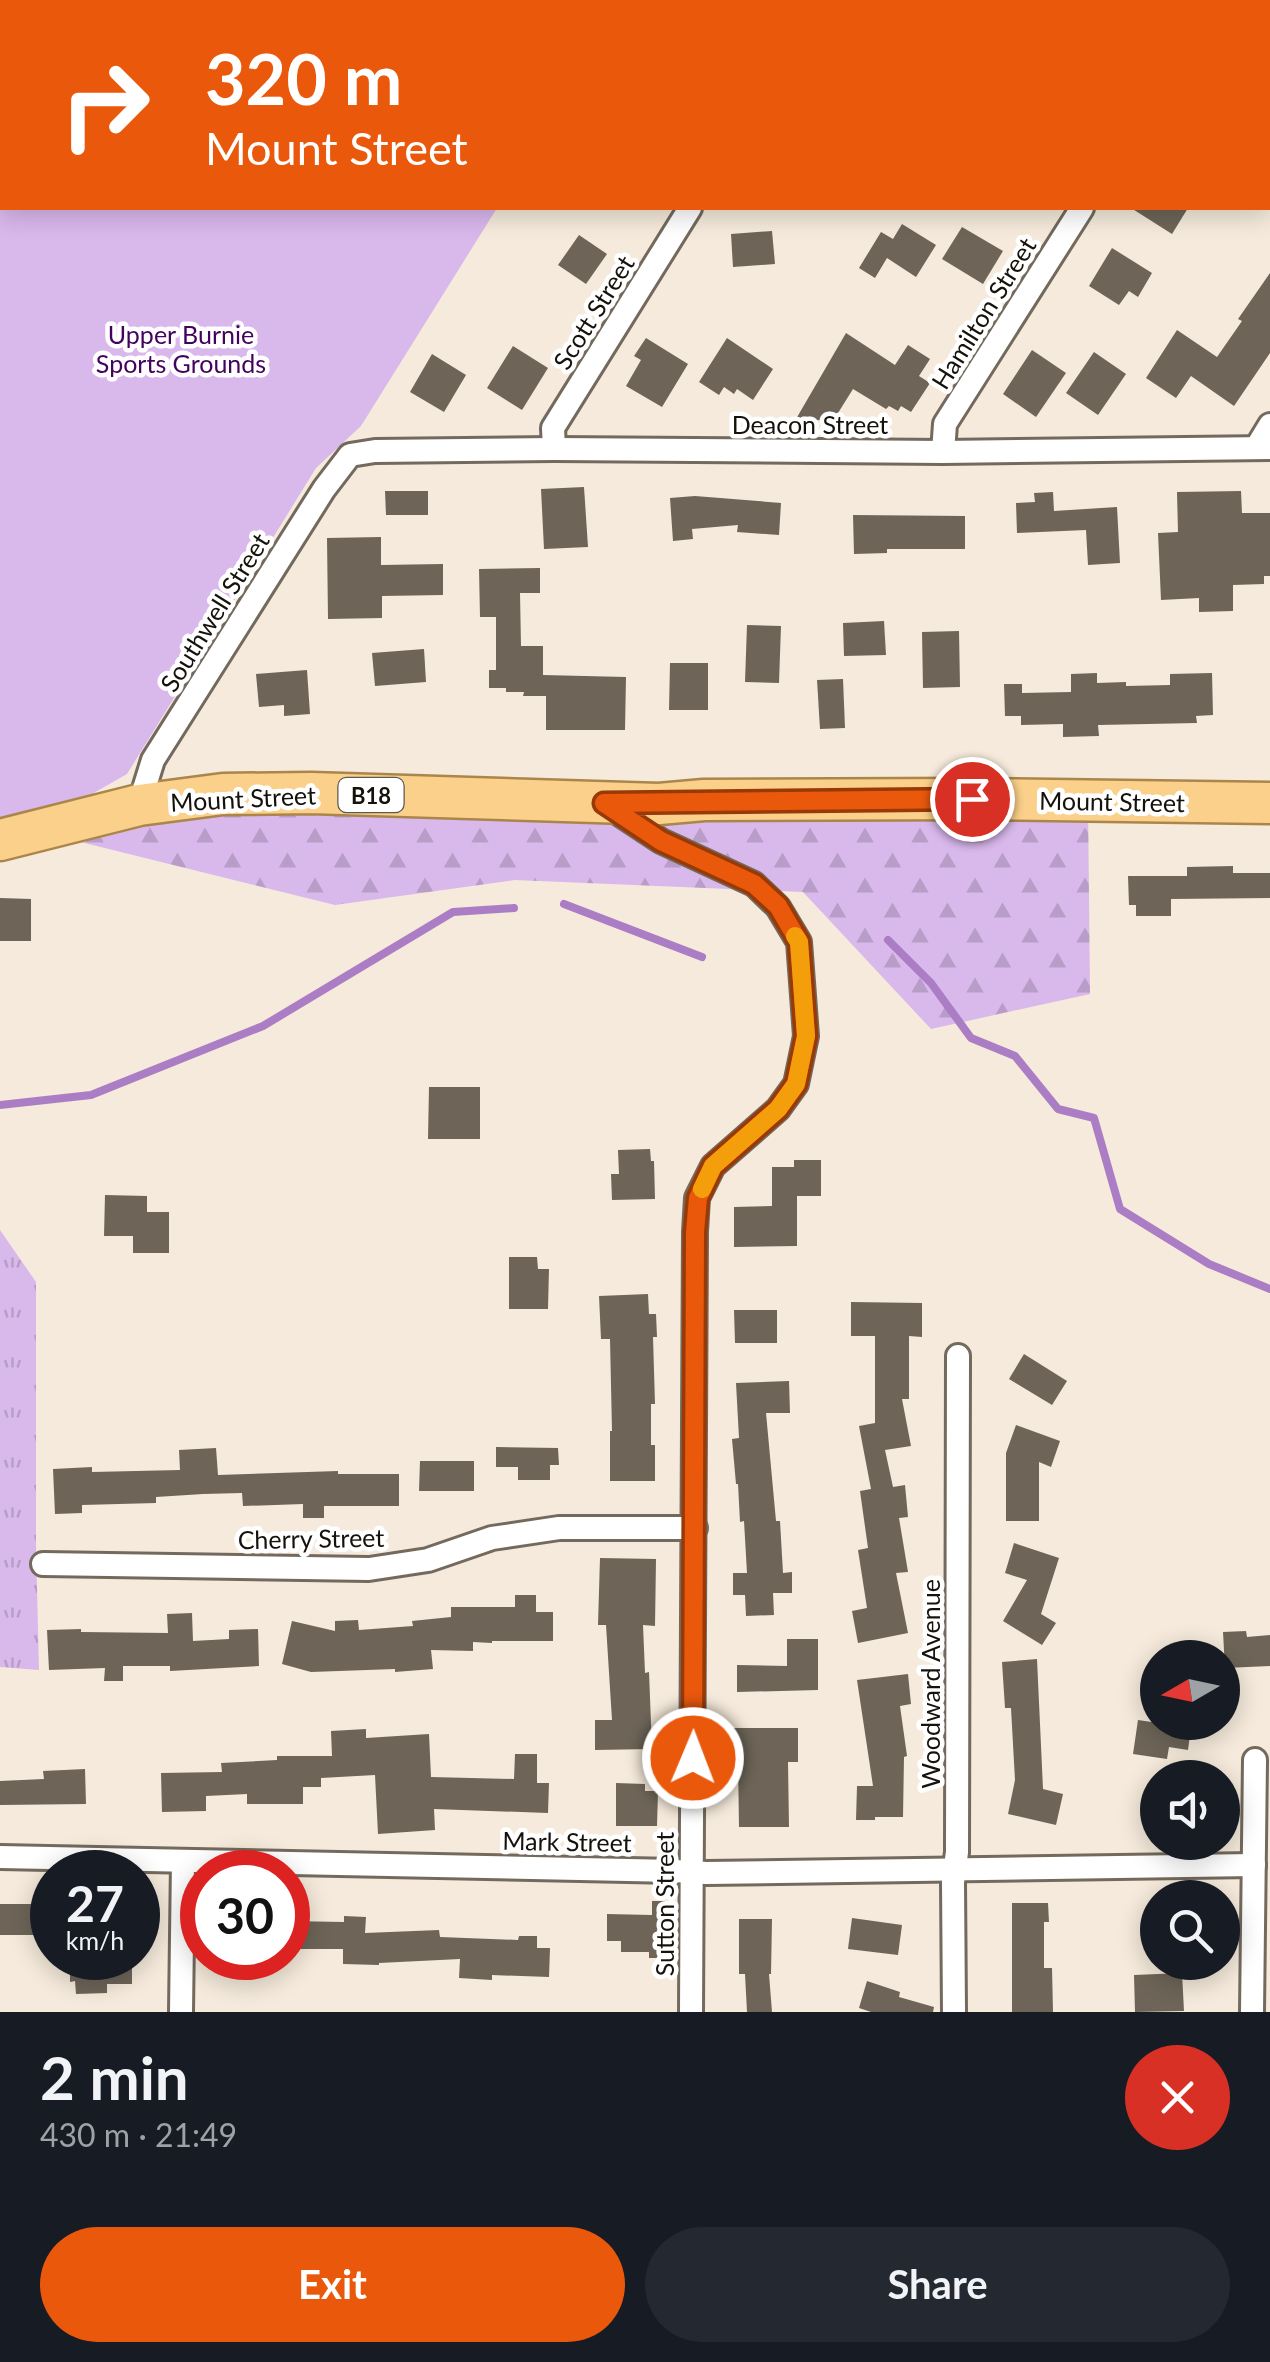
<!DOCTYPE html>
<meta charset="utf-8">
<style>
body{margin:0;font-family:Lato,sans-serif;background:#242831;color:#f1f3f6;height:100vh;display:flex;flex-direction:column;font-size:38px;white-space:nowrap}
*{box-sizing:border-box;margin:0}
p{font-size:32px;color:#9ea1a6}
.icon{flex:none;width:55px;height:55px;fill:none;stroke:currentColor;stroke-width:2;stroke-linecap:round;stroke-linejoin:round}
.map{position:relative;height:2012px;overflow:hidden}
.side{display:flex;flex-direction:column;background:#171b24;flex:1}
.side>*{flex:none}
.banner{position:absolute;left:0px;top:0px;width:1270px;height:210px;box-shadow:0 5px 25px #0003;background:#ea580c;color:#fff;overflow:hidden}
.needle{width:65px;rotate:261deg}
.fabs{position:absolute;left:1140px;top:1640px;display:grid;gap:20px}
.fabs a{display:grid;place-items:center;width:100px;height:100px;border-radius:50%;background:#171b24;box-shadow:0 5px 25px #0003;font-size:50px}
.speed{position:absolute;left:30px;top:1850px;display:flex;gap:20px;font-size:50px;font-weight:700;text-align:center}
.speed>*{display:grid;place-content:center;width:130px;height:130px;border-radius:50%;background:#171b24;box-shadow:0 5px 25px #0003;line-height:1}
.speed small{font-size:25px;font-weight:400}
.speed .limit{border:15px solid #d22;background:#fff;color:#111}
.pin{position:absolute;display:grid;place-items:center;width:85px;height:85px;color:#fff;margin:-42px;border:5px solid #fff;border-radius:50%;box-shadow:0 2px 10px #0007}
.me{position:absolute;width:110px;margin:-55px;rotate:1deg;stroke-linejoin:round;filter:drop-shadow(0 0 8px #0008)}
.turn{display:flex;align-items:center;gap:35px;height:210px;padding:0 40px;font-size:45px}
.turn .icon{width:130px;height:130px;stroke-width:2.5}
.turn b{display:block;font-size:70px;line-height:85px}
.round{display:grid;place-items:center;flex:none;width:105px;height:105px;border-radius:52px;background:#242831}
.overview{display:flex;align-items:center;justify-content:space-between;height:170px;padding:0 40px}
h1{font-size:60px;font-weight:700;line-height:75px}
.button{display:flex;gap:20px;margin-top:auto;padding:20px 40px}
.button a{flex:1;height:115px;border-radius:60px;background:#ea580c;color:#fff;font-size:40px;font-weight:700;line-height:115px;text-align:center}
.button a+a{background:#242831;color:#f1f3f6}
.map>svg:first-child{display:block}
</style>
<div class="map">
<svg width="1270" height="2012" viewBox="0 0 1270 2012">
<defs>
<pattern id="grass-tufts" width="24" height="20" patternUnits="userSpaceOnUse" patternTransform="scale(2.5)"><rect width="24" height="20" fill="#d9b8ec"/><path d="M3 7l-1-3M5 7V3M7 7l1-3M15 17l-1-3M17 17v-4M19 17l1-3" fill="none" stroke="#b99dc9"/></pattern>
<pattern id="forest-firs" width="22" height="20" patternUnits="userSpaceOnUse" patternTransform="scale(2.5)"><rect width="22" height="20" fill="#d9b8ec"/><path d="M5 1l3.5 6h-7zM16 11l3.5 6h-7z" fill="#b99dc9"/></pattern>
</defs>
<rect width="100%" height="100%" fill="#f5eadb"/>
<path fill="url(#grass-tufts)" d="M0,1230L36,1282V1546L39,1670L0,1667Z"/>
<path fill="url(#forest-firs)" d="M1088,801L1090,994L931,1029L803,892L515,880L335,905L32,830L139,805Z"/>
<path fill="#d9b8ec" d="M0,0H545L552,2H2V208H497L361,426L316,468L127,774L92,794L0,819Z"/>
<g fill="none" stroke-linecap="round" stroke-linejoin="round">
<g stroke="#ab7dc4" stroke-width="8">
<path d="M564,904L702,957"/>
<path d="M888,940L931,983L971,1038L1015,1056L1058,1109L1094,1118L1120,1209L1209,1264L1270,1289"/>
<path d="M0,1105L91,1095L263,1026L453,912L514,908"/>
</g>
</g>
<g fill="#6e6558">
<path d="M1131,208H1188L1172,234Z"/>
<path d="M902,224L936,245L916,277L887,258L875,278L859,268L881,232L893,239Z"/>
<path d="M962,227L1003,251L983,284L942,259Z"/>
<path d="M772,231L775,264L733,267L731,234Z"/>
<path d="M579,235L607,254L586,284L558,265Z"/>
<path d="M1112,248L1152,273L1138,297L1129,291L1119,305L1089,286Z"/>
<path d="M1270,273V353L1234,406L1191,376L1176,398L1146,378L1177,330L1217,357L1242,321L1238,319Z"/>
<path d="M846,333L895,365L908,345L930,359L919,376L930,383L911,412L901,406L898,411L889,406L886,409L853,389L833,421L796,419Z"/>
<path d="M646,338L688,364L662,407L626,386L641,360L634,356Z"/>
<path d="M727,338L773,369L753,400L737,389L734,394L724,387L719,395L699,382Z"/>
<path d="M513,346L548,368L522,410L487,388Z"/>
<path d="M1032,350L1066,373L1036,417L1003,394Z"/>
<path d="M1094,352L1126,374L1098,415L1066,393Z"/>
<path d="M432,354L466,375L444,412L410,392Z"/>
<path d="M584,487L588,547L544,549L541,489Z"/>
<path d="M385,491H428V515H386Z"/>
<path d="M1241,491L1242,513H1270V576H1264V584L1233,585V611L1199,612V598L1161,600L1158,533L1178,532L1177,492Z"/>
<path d="M1053,492L1054,511L1117,507L1120,563L1088,565L1086,530L1017,533L1016,503L1035,502L1034,493Z"/>
<path d="M695,496L781,503L779,535L737,532L738,525L692,529L693,539L673,541L670,498Z"/>
<path d="M853,515L965,516V549H887V553L854,554Z"/>
<path d="M381,537V565L443,564V595L382,596V618L328,619L327,538Z"/>
<path d="M540,568V593H520L521,646H543V675L626,677L625,730H546V696H523L524,692H506V688H489V670H496V617H480L479,569Z"/>
<path d="M884,621L886,655L844,656L843,623Z"/>
<path d="M747,625L781,626L779,683L745,682Z"/>
<path d="M959,631L960,687L923,688L922,632Z"/>
<path d="M424,649L426,682L375,686L372,653Z"/>
<path d="M670,663H708V710H669Z"/>
<path d="M307,670L310,714L284,716V705L259,707L256,674Z"/>
<path d="M1097,673V683L1126,682V686L1170,685V674L1212,673L1213,715L1196,716L1197,723L1098,725L1099,736L1063,737V724L1021,725V716H1005L1004,684H1022V693L1071,692V674Z"/>
<path d="M843,679L845,728L820,729L817,680Z"/>
<path d="M1233,866V873H1270V898L1171,899V916H1136V905H1129L1128,876H1187V867Z"/>
<path d="M0,898L31,899V941H0Z"/>
<path d="M429,1087H480V1139H428Z"/>
<path d="M650,1149L651,1161H654L655,1199L612,1200L611,1174H619L618,1150Z"/>
<path d="M794,1160H821V1196H797V1246L734,1247V1207L772,1206V1167H794Z"/>
<path d="M105,1195L147,1196V1212H169V1253H133V1236H104Z"/>
<path d="M509,1257H537L538,1269H549L548,1309H509Z"/>
<path d="M648,1294L649,1314H656L657,1337H653L655,1404H651V1445H655V1481H610V1431H612L610,1339H601L599,1296Z"/>
<path d="M851,1302L922,1303V1337L909,1336V1399H902L911,1446L885,1450L893,1487L905,1485L908,1517L899,1518L908,1572L896,1573L908,1633L858,1643L852,1611L867,1608L858,1550L868,1548L860,1491L871,1489L859,1426L875,1423V1336H851Z"/>
<path d="M734,1310H777V1343H735Z"/>
<path d="M1024,1354L1067,1381L1052,1405L1009,1379Z"/>
<path d="M789,1381L790,1413H766L776,1521H780L783,1573L792,1572V1593H773L774,1615L746,1616L745,1595H733V1573H747L744,1521L740,1522L738,1484H736L732,1439L739,1438L736,1383Z"/>
<path d="M1016,1425L1060,1441L1051,1467L1039,1462V1521H1006V1453Z"/>
<path d="M496,1447L558,1448L559,1465H550V1480H518V1467H496Z"/>
<path d="M216,1448L218,1475L338,1471V1474H399V1506H324V1518H303V1504L243,1506L242,1493L203,1494L156,1497V1503L82,1505V1513L55,1514L53,1469L92,1467V1472L180,1470L179,1450Z"/>
<path d="M420,1461H474V1491H419Z"/>
<path d="M1014,1543L1059,1558L1041,1614L1056,1623L1042,1645L1003,1621L1027,1580L1005,1573Z"/>
<path d="M600,1558L656,1559L655,1626L643,1625L645,1673L649,1672L652,1749L595,1750V1720H612L606,1625H598Z"/>
<path d="M515,1595H536V1612H553V1641H492V1643L473,1642V1651L431,1650L433,1669L395,1672V1669L311,1672L282,1664L292,1621L335,1631V1621L358,1620L359,1630L413,1626L412,1621L451,1617V1607H515Z"/>
<path d="M192,1613L193,1641L229,1639V1630L258,1629L259,1666L170,1671V1666H123V1681H104L105,1668L49,1670L47,1630L81,1629V1632L168,1633L167,1614Z"/>
<path d="M1246,1631L1247,1637L1270,1635V1666L1225,1668L1223,1632Z"/>
<path d="M787,1639H818V1690L737,1692V1665L787,1666Z"/>
<path d="M1037,1659L1043,1789L1063,1794L1056,1825L1008,1814L1015,1780L1011,1708H1005L1002,1662Z"/>
<path d="M908,1674L911,1704L900,1706L907,1756L904,1757L903,1817H875V1820H856L857,1786H873L857,1680Z"/>
<path d="M1138,1720L1191,1728L1188,1750L1169,1747L1167,1759L1133,1754Z"/>
<path d="M731,1728H798V1762H788L789,1827H739L738,1762H731Z"/>
<path d="M366,1729V1738L429,1734L431,1777L514,1779L515,1754H537V1783H549L548,1813L434,1809L435,1830L378,1834L375,1775L321,1778V1787H303V1804H247V1794L206,1796V1811L162,1812L161,1773L222,1772L221,1763L277,1760V1756H332L331,1731Z"/>
<path d="M85,1769L86,1804L0,1805V1781L44,1779L43,1771Z"/>
<path d="M616,1783L645,1784V1791H658L657,1826H616Z"/>
<path d="M652,1901H668L667,1958H649V1952H621V1941H607V1914L652,1915Z"/>
<path d="M1012,1903H1048L1049,1922H1044V1968H1052L1053,2012H1012Z"/>
<path d="M0,1904H33L34,1935H0Z"/>
<path d="M344,1916L366,1917L365,1933L439,1930L440,1937L518,1940L519,1936H537V1948H550L549,1977L492,1975V1980L459,1978L460,1959L379,1963V1965L343,1964V1949H288V1921L344,1922Z"/>
<path d="M852,1918L902,1925L898,1955L848,1949Z"/>
<path d="M739,1919H772L771,1974H769L772,2012H747L745,1974H739Z"/>
<path d="M132,1963V1984H107V1993L76,1994L75,1981L70,1982V1964Z"/>
<path d="M1182,1973L1184,2011L1135,2012L1134,1975Z"/>
<path d="M867,1981L900,1992L899,1997L934,2007L933,2012H871L859,2008Z"/>
</g>
<g fill="none" stroke-linecap="round" stroke-linejoin="round">
<g stroke="#736a5d" stroke-width="28">
<g id="minor">
<path d="M1212,2L1214,0"/>
<path d="M1256,448L1270,425"/>
<path d="M554,449L553,428L690,208"/>
<path d="M943,452L945,424L1082,208"/>
<path d="M139,805L153,760L324,489L350,455L375,451L554,449L943,452L1270,448"/>
<path d="M611,808L661,841L754,884L778,907L799,942L806,1036L796,1084L778,1109L713,1166L697,1198L695,1232L691,2012"/>
<path d="M43,1564L369,1569L428,1560L492,1538L559,1528H695"/>
<path d="M0,1857L675,1871L706,1873L1254,1865"/>
<path d="M181,2012L183,1861"/>
<path d="M954,2012L953,1882L957,1852L958,1356"/>
<path d="M1252,2012L1255,1760"/>
</g>
</g>
<g stroke="#aa864b" stroke-width="45">
<path id="trunk" d="M0,840L139,805L223,794L311,793L659,804L704,800L972,799L1270,803"/>
</g>
<use href="#minor" stroke="#fff" stroke-width="22"/>
<use href="#trunk" stroke="#fbd08a" stroke-width="40"/>
</g>
<g fill="none" stroke-linecap="round" stroke-linejoin="round">
<g stroke="#983908" stroke-width="25">
<path id="route" d="M693,1758L695,1232L698,1198L713,1166L778,1109L796,1084L806,1036L799,942L778,906L754,884L661,841L604,803L972,799"/>
</g>
<use href="#route" stroke="#ea580c" stroke-width="18"/>
<path stroke="#f59e0b" stroke-width="18" d="M702,1189L713,1166L778,1109L796,1084L806,1036L799,942L795,936"/>
</g>
<g text-anchor="middle" dominant-baseline="central" stroke-width="9" stroke-linejoin="round" paint-order="stroke">
<rect fill="#fff" stroke="#5b5955" stroke-width="2.5" x="338.5" y="778" width="65" height="34" rx="8"/>
<g font-size="22" font-weight="bold" fill="#15120c">
<text x="371" y="795">B18</text>
</g>
<g font-size="25" fill="#15120c" stroke="#fff">
<text transform="translate(593 312) rotate(-58)">Scott Street</text>
<text transform="translate(983 313) rotate(-58)">Hamilton Street</text>
<text x="810" y="424">Deacon Street</text>
<text transform="translate(214 612) rotate(-58)">Southwell Street</text>
<text transform="translate(243 798) rotate(-3)">Mount Street</text>
<text transform="translate(1112 801) rotate(1)">Mount Street</text>
<text transform="translate(311 1538) rotate(-1)">Cherry Street</text>
<text transform="translate(930 1684) rotate(-90)">Woodward Avenue</text>
<text transform="translate(567 1841) rotate(1)">Mark Street</text>
<text transform="translate(664 1904) rotate(-90)">Sutton Street</text>
</g>
<g font-size="25" fill="#44015d" stroke="#fff">
<text x="181" y="334">Upper Burnie<tspan x="181" dy="29">Sports Grounds</tspan></text>
</g>
</g>
</svg>
<div class="fabs">
<a><svg class="needle" viewBox="-14 -14 28 28"><path d="M0-13l5 13h-10z" fill="#e53935"/><path d="M0 13l5-13h-10z" fill="#9ea1a6"/></svg></a>
<a><svg class="icon" aria-label="sound" viewBox="0 0 24 24"><path d="M4 9h4l5-4v14l-5-4H4zM17 9q2 3 0 6"/></svg></a>
<a><svg class="icon" aria-label="search" viewBox="0 0 24 24"><circle cx="10" cy="10" r="6"/><path d="M15 15l6 6"/></svg></a>
</div>
<div class="speed"><div>27<small>km/h</small></div><div class="limit">30</div></div>
<div class="pin" style="left:972px;top:799px;background:#d93025"><svg class="icon" aria-label="arrive" viewBox="0 0 24 24"><path d="M6 21V4h12l-3 4 3 4H6"/></svg></div>
<svg class="me" style="left:693px;top:1758px" viewBox="-20 -20 40 40"><circle r="17" fill="#ea580c" stroke="#fff" stroke-width="3"/><path d="M0-11L8 9 0 5-8 9z" fill="#fff"/></svg>
<div class="banner">
<div class="turn"><svg class="icon" aria-label="right" viewBox="0 0 24 24"><path d="M7 20v-9h11M14 6l5 5-5 5"/></svg><div><b>320 m</b>Mount Street</div></div>
</div>
</div>
<section class="side">
<div class="overview"><div><h1>2 min</h1><p>430 m · 21:49</p></div><a class="round" style="background:#d93025;color:#fff"><svg class="icon" aria-label="close" viewBox="0 0 24 24"><path d="M6 6l12 12M18 6L6 18"/></svg></a></div>
<div class="button"><a>Exit</a><a>Share</a></div>
</section>
